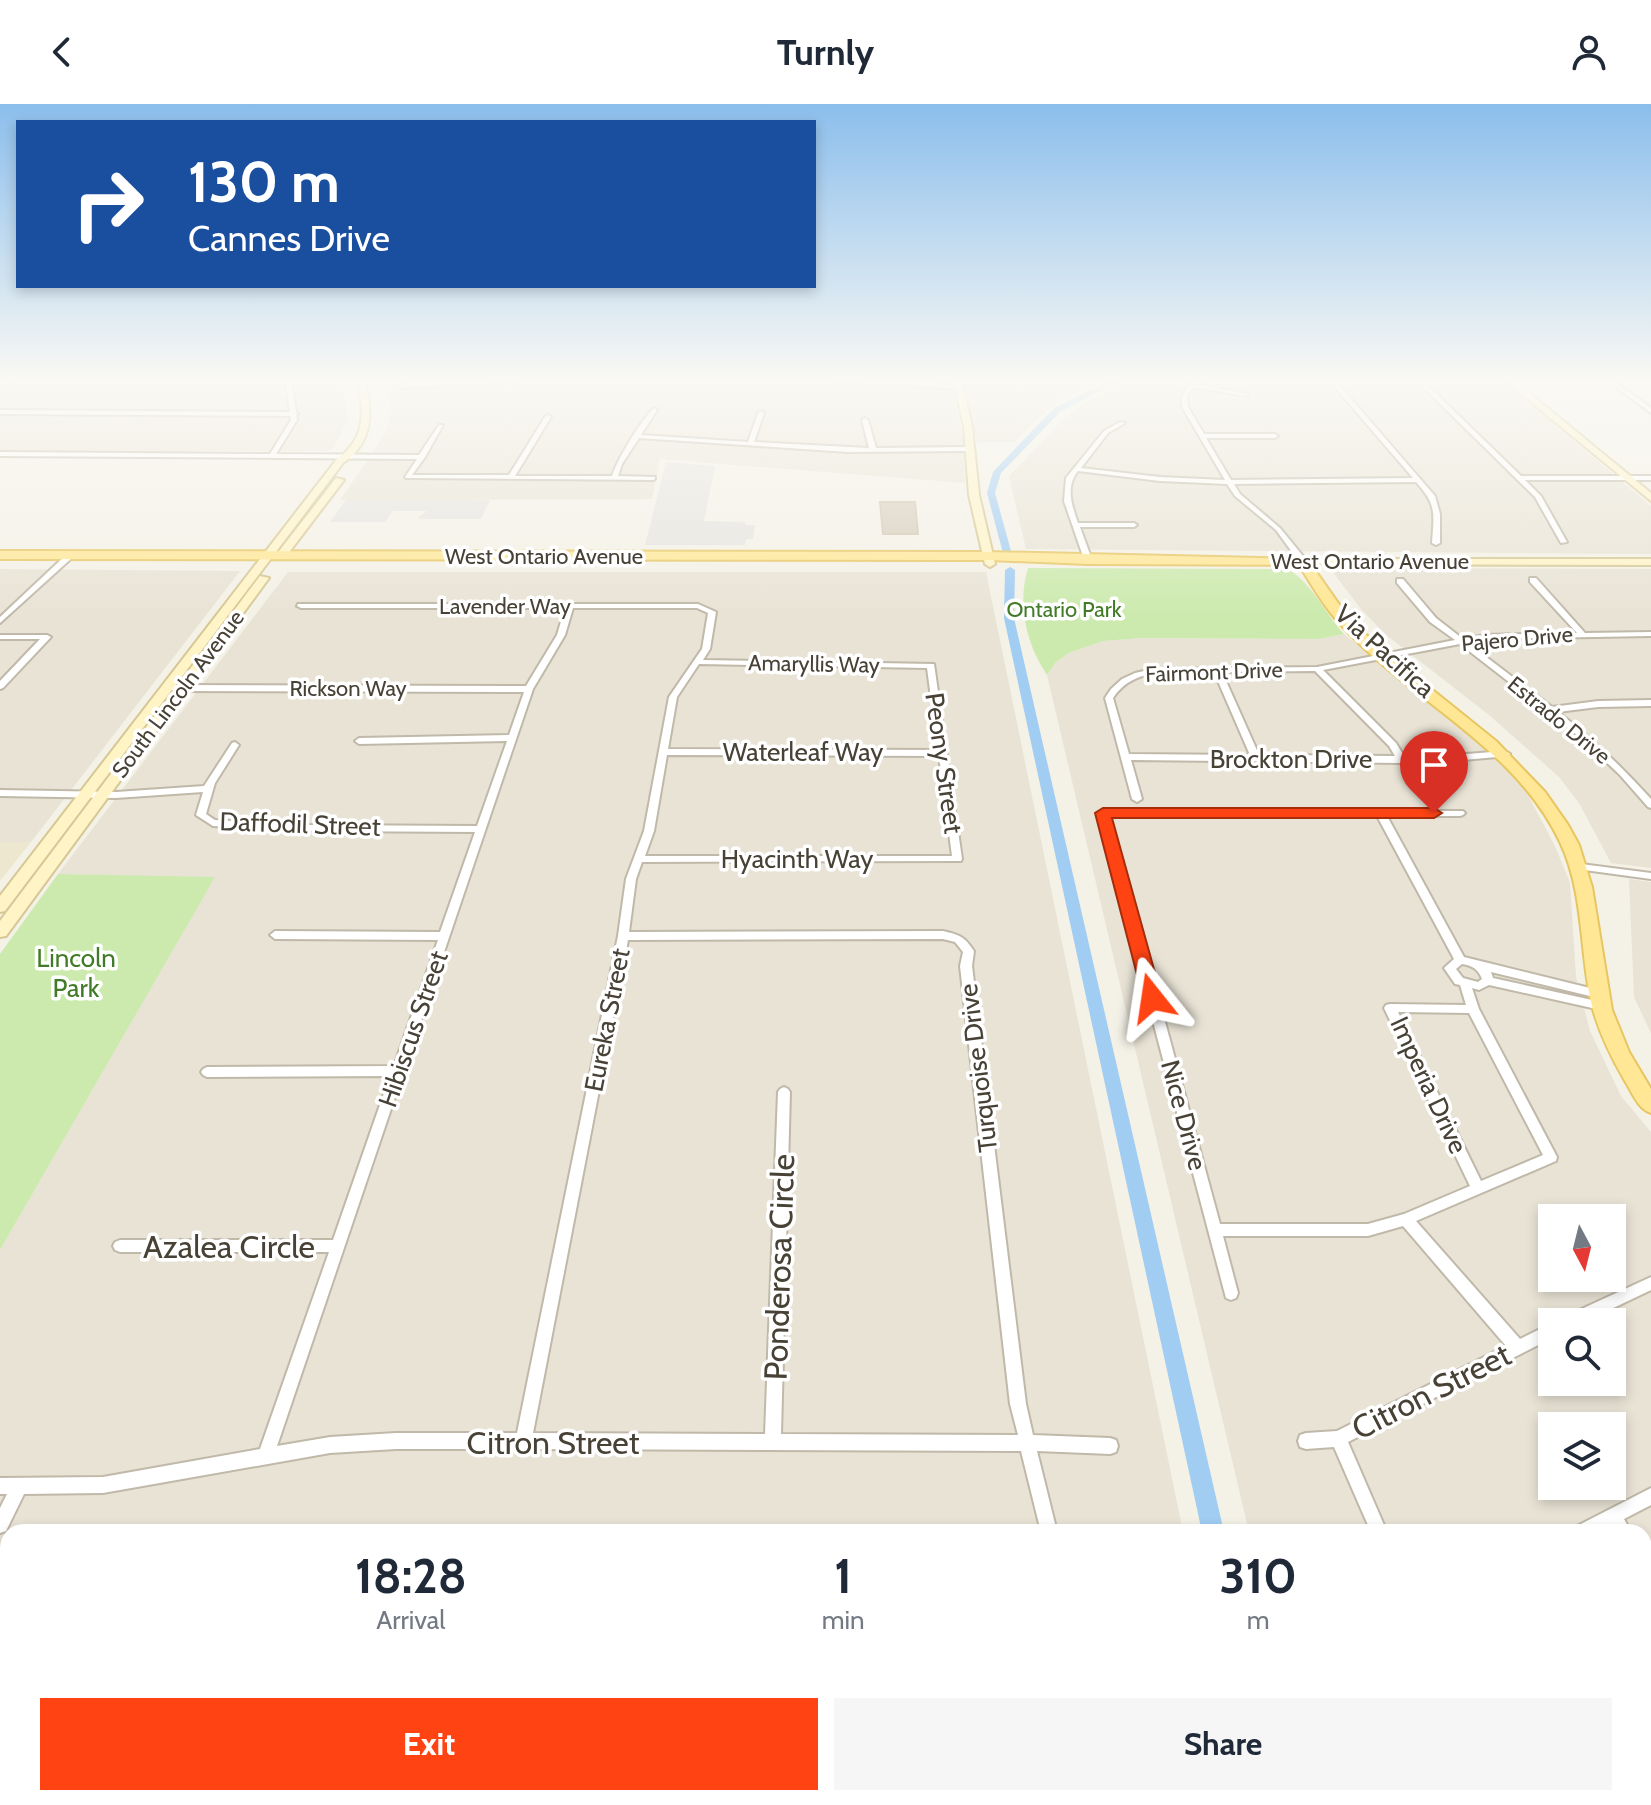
<!DOCTYPE html>
<style>
body{margin:0;font-family:Cabin,sans-serif;background:#f6f6f7;color:#1f2937;height:100vh;display:flex;flex-direction:column;font-size:30px;white-space:nowrap}
*{box-sizing:border-box;margin:0}
p{font-size:26px;color:#747a83}
.icon{flex:none;width:44px;height:44px;fill:none;stroke:currentColor;stroke-width:2;stroke-linecap:round;stroke-linejoin:round}
.map{position:relative;flex:1;overflow:hidden}
.panel{position:absolute;left:0px;top:1420px;width:1652px;height:282px;display:flex;flex-direction:column;background:#fff;border-radius:24px 24px 0 0;box-shadow:0 4px 12px #0003}
.panel>*{flex:none}
.hud{position:absolute;left:16px;top:16px;width:800px;height:168px;border-radius:0px;box-shadow:0 4px 12px #0003;background:#1a4fa0;color:#fff;overflow:hidden}
.needle{width:52px;rotate:173deg}
.tools{position:absolute;left:1538px;top:1100px;display:grid;gap:16px}
.tools a{display:grid;place-items:center;width:88px;height:88px;border-radius:0px;background:#fff;box-shadow:0 4px 12px #0003;font-size:40px}
.pin{position:absolute;display:grid;place-items:center;width:68px;height:68px;color:#fff;margin:-82px -34px;border-radius:50% 50% 50% 0;rotate:-45deg;box-shadow:0 0 8px #0007}
.pin .icon{rotate:45deg}
.me{position:absolute;width:88px;margin:-44px;rotate:345deg;stroke-linejoin:round;filter:drop-shadow(0 0 6px #0008)}
.turn{display:flex;align-items:center;gap:28px;height:168px;padding:0 40px;font-size:36px}
.turn .icon{width:104px;height:104px;stroke-width:2.5}
.turn b{display:block;font-size:56px;line-height:68px}
.eta{display:flex;justify-content:space-evenly;align-items:center;height:136px;text-align:center}
.eta b{font-size:48px;font-weight:700;line-height:56px}
.primary-button{display:flex;gap:16px;margin-top:auto;padding:16px 40px}
.primary-button a{flex:1;height:92px;border-radius:0px;background:#ff4313;color:#fff;font-size:32px;font-weight:700;line-height:92px;text-align:center}
.primary-button a+a{background:#f6f6f7;color:#1f2937}
header{display:flex;justify-content:space-between;align-items:center;height:104px;padding:0 40px;background:#fff;font-size:36px;font-weight:700}
.map>svg:first-child{display:block}
</style>
<header><svg class="icon" aria-label="back" viewBox="0 0 24 24"><path d="M15 5l-7 7 7 7"/></svg>Turnly<svg class="icon" aria-label="person" viewBox="0 0 24 24"><circle cx="12" cy="8" r="4"/><path d="M4 21q1-7 8-7t8 7"/></svg></header>
<div class="map">
<svg width="1651" height="1701" viewBox="0 0 1651 1701">
<rect width="100%" height="100%" fill="#f4f1e7"/>
<g fill="#e8e3d5" fill-rule="evenodd">
<path d="M56,274H342L348,316L332,346L324,347H0V283Z"/>
<path d="M383,274H950L963,332L965,379L660,355L652,395L340,396L384,332L392,307Z"/>
<path d="M963,274H1110L1063,295L1034,317L1015,338H977Z"/>
<path d="M1137,274H1500L1651,402V450L1026,445L1009,372L1064,315L1088,296Z"/>
<path d="M1336,464L1651,465V764L1611,759L1579,699L1559,673L1489,611L1385,530L1361,505L1332,467Z"/>
<path d="M0,465L240,467L31,738H0Z"/>
<path d="M288,468H986L1183,1428H8V1694H1238L1239,1701H0V1146L214,774L58,770Z"/>
<path d="M1344,530L1470,631L1514,671L1530,695L1555,742L1570,779L1576,873L1590,927L1621,992L1651,1028V1701H1317L1315,1694H1644V1428H1249L1047,571L1056,558L1069,549L1103,537L1142,534L1319,535ZM1552,1114H1612V1174H1552ZM1552,1218H1612V1278H1552ZM1552,1322H1612V1382H1552Z"/>
<path d="M1629,775L1651,778V929L1634,893Z"/>
</g>
<path fill="#eee7d0" d="M0,738H31L0,777Z"/>
<g fill="#cceaae">
<path d="M1028,464L1286,465C1309,474 1326,511 1344,530L1319,535L1142,534L1103,537L1069,549L1056,558L1047,571C1026,540 1017,500 1028,464Z"/>
<path d="M58,770L215,773L0,1146V850Z"/>
</g>
<g fill="#e5e3df">
<path d="M666,358L715,362L704,417L745,418L746,421H755L753,435H746L745,441H645Z"/>
<path d="M346,396H490L481,415H424L418,414L427,407H393L385,418H330Z"/>
</g>
<g fill="none" stroke-linecap="round" stroke-linejoin="round">
<g fill="#a1cdf3" fill-rule="evenodd">
<path d="M1116,274H1124L1060,308L1001,369L995,389L1011,447L1003,449L987,389L993,368L1054,304Z"/>
<path d="M1010,463L1015,466L1014,514L1224,1428H1202L1004,514L1005,466Z"/>
<path d="M1260,1694H1284L1285,1701H1261Z"/>
</g>
</g>
<path fill="#d6cdbc" stroke="#d1c6af" stroke-width="2" d="M880,398H915L918,430H883Z"/>
<g fill="none" stroke-linecap="round" stroke-linejoin="round">
<g stroke="#c0b9a9" stroke-width="4">
<g id="street">
<path d="M155,274H285L282,276H158Z"/>
<path d="M285,274H291L296,308L298,310L296,311L297,316L276,350L419,351L439,321H443L425,353L412,371H509L545,313L548,311L551,313L515,372H612C619,352 640,318 654,304L657,306L641,331L748,338L758,309L761,307L764,309L754,338L869,344L862,316L865,314L868,316L876,344L968,343L971,345L968,347L848,348L639,334L622,360L618,372L655,373V375L653,376L406,374L405,373L417,355L0,352V348L270,350L291,316L290,312L0,310V306L290,308Z"/>
<path d="M515,274H544L541,276L402,284L399,282L402,280Z"/>
<path d="M812,274H839L960,281L963,283L960,285L815,276Z"/>
<path d="M1196,274H1202L1196,280L1248,290L1245,292L1194,283L1187,291L1188,303L1204,330H1275L1278,332L1275,334H1206L1231,376L1413,374L1327,274H1333L1435,392L1440,410V439L1436,441L1432,439C1434,409 1437,401 1416,378L1234,380L1240,390L1280,424L1307,457L1303,459H1300L1276,426L1235,392L1227,380L1160,377L1078,367C1065,383 1072,402 1078,419H1134L1137,421L1134,423H1080L1092,456L1085,458L1064,397L1066,374L1104,327L1120,318L1125,319L1108,329L1081,364L1160,373L1225,376L1182,303C1181,286 1186,285 1196,274Z"/>
<path d="M1414,274H1420L1521,372H1651V376H1525L1541,392L1567,438L1561,439L1535,393Z"/>
<path d="M1604,274H1610L1651,304V309Z"/>
<path d="M67,450L74,452L0,519V513Z"/>
<path d="M1530,474H1536L1585,529L1651,528V532L1485,535L1468,539L1552,603L1598,597L1651,596V602L1598,603L1558,608C1592,634 1622,663 1651,695V704L1648,703L1619,670L1577,631L1460,540L1323,566L1396,639L1404,652H1441L1505,647L1510,650L1508,652L1441,658L1402,659L1131,656L1142,695L1137,698L1132,695L1105,594L1111,585L1122,575L1135,569L1153,565L1317,563L1455,536L1430,518L1397,479V475H1403L1436,514L1463,535L1485,531L1577,529L1530,478ZM1315,567L1389,642L1395,652L1259,651L1222,568ZM1161,568H1214L1250,651L1129,650L1113,594C1125,576 1141,571 1161,568Z"/>
<path d="M298,500H698L716,508L710,545L703,556L934,560L962,755L961,757L642,758L636,775L629,828L943,827C960,831 964,832 974,847L972,862L1026,1300L1033,1331L1110,1334L1116,1336L1118,1342L1116,1348L1110,1350L1037,1347L1057,1428H1041L1021,1347L527,1345L523,1347L519,1345H396L330,1349L103,1389L24,1390L6,1427L0,1429V1404L7,1390H0V1374L103,1373L260,1345L329,1148H120L115,1146L113,1142L115,1138L120,1136H333L390,972L207,973L203,971L201,968L203,965L207,963L394,962L438,836L275,835L270,831L275,827L440,828L475,728L310,727L213,722L196,711L203,688L116,694L0,692V686L116,688L204,682L232,639L235,638L239,641L215,679L206,710L215,716L310,721L477,722L507,637L359,640L355,637L359,634L509,631L524,588L174,587L170,584L174,581L526,582L557,531L565,504H301L297,502ZM573,504H697L708,509L702,545L669,593L644,727L626,775L618,832L517,1329H396L330,1333L277,1342L533,585L565,531ZM699,560L927,564L938,646L668,645L677,593ZM667,651L939,652L952,752H645L654,727ZM943,835L955,838L963,848L960,862L1010,1300L1018,1331L781,1330L790,988L788,985L784,983L780,985L778,988L765,1330L533,1329L628,836Z"/>
<path d="M0,531H47L51,533L3,584L0,585V577L40,535H0Z"/>
<path d="M1103,706L1463,707L1465,709L1463,711L1460,712H1387L1464,853L1598,886L1602,887L1604,890L1602,893L1598,894L1491,868L1493,874L1601,898L1605,899L1607,902L1605,905L1601,906L1489,881L1479,886L1472,884L1479,905L1557,1053L1556,1057L1416,1117L1520,1235L1552,1219V1234L1348,1338L1387,1428H1371L1334,1343L1306,1345L1300,1343L1298,1337L1300,1331L1306,1329L1337,1327L1506,1242L1403,1122L1368,1132H1223L1238,1189L1236,1194L1231,1196L1226,1194L1098,709ZM1109,712H1377L1454,855L1444,864L1455,880L1460,881L1466,901L1390,900L1386,901L1384,904L1470,1082L1404,1110L1368,1120H1220ZM1462,860C1473,862 1478,865 1482,875L1478,878L1463,874L1456,865ZM1398,908L1469,909L1543,1051L1481,1077Z"/>
<path d="M1581,760L1651,769V775L1577,765L1576,763L1577,761Z"/>
<path d="M1651,1173V1186L1584,1218H1562L1564,1213Z"/>
<path d="M1651,1384V1401L1624,1415L1631,1428H1613L1609,1423L1600,1428H1575L1577,1422Z"/>
<path d="M1644,1448L1651,1452V1475L1644,1471Z"/>
<path d="M158,1694H178L176,1701H156Z"/>
<rect x="773" y="1694" width="20" height="7"/>
<path d="M1076,1694H1096L1097,1701H1077Z"/>
<path d="M1462,1694H1482L1484,1701H1464Z"/>
</g>
</g>
<g stroke="#d6c795" stroke-width="4">
<g id="secondary">
<path d="M18,274H37L0,281V277Z"/>
<path d="M356,274H364C373,307 374,338 343,359L5,807L0,808V792L337,355C366,335 365,306 356,274Z"/>
<path d="M953,274H961L972,323L979,391L995,460L990,463L985,460L969,391L964,323Z"/>
<path d="M1502,274H1511L1651,389V397Z"/>
<path d="M336,374L344,376L284,455H276V451Z"/>
<path d="M1299,455H1651V461L1303,460L1298,457Z"/>
<path d="M260,472L269,474L6,832L0,833V817Z"/>
</g>
</g>
<g stroke="#e7c662" stroke-width="4">
<path id="primary" d="M0,447L988,448L1307,455L1350,516L1384,547L1496,637L1545,688L1568,721L1579,741L1592,783L1612,906L1629,948L1651,985V1009C1638,1005 1632,988 1625,977C1610,951 1596,923 1590,893C1580,842 1583,786 1560,738C1514,641 1410,597 1341,521C1324,503 1312,481 1299,461L1088,460L988,456L0,455Z"/>
</g>
<use href="#street" fill="#fff" fill-rule="evenodd"/>
<use href="#secondary" fill="#fff4c6" fill-rule="evenodd"/>
<use href="#primary" fill="#ffe795" fill-rule="evenodd"/>
</g>
<linearGradient id="sky" x2="0" y2="1"><stop stop-color="#8bbeec"/><stop offset="0.54" stop-color="#faf9f4"/><stop offset="1" stop-color="#faf9f4" stop-opacity="0"/></linearGradient>
<rect width="1651" height="512" fill="url(#sky)"/>
<path fill="#ff4313" stroke="#a62c0c" stroke-width="2" d="M1103,704H1434L1442,709L1434,714H1112L1162,894L1152,901L1143,894L1095,709Z"/>
<g text-anchor="middle" dominant-baseline="central" stroke-width="7" stroke-linejoin="round" paint-order="stroke">
<g font-size="22" fill="#474136" stroke="#fff">
<text x="544" y="452">West Ontario Avenue</text>
<text x="1370" y="457">West Ontario Avenue</text>
<text x="505" y="502">Lavender Way</text>
<text transform="translate(1517 535) rotate(-5)">Pajero Drive</text>
<text transform="translate(814 560) rotate(1)">Amaryllis Way</text>
<text transform="translate(1214 568) rotate(-2)">Fairmont Drive</text>
<text x="348" y="584">Rickson Way</text>
<text transform="translate(178 590) rotate(-53)">South Lincoln Avenue</text>
<text transform="translate(1559 616) rotate(39)">Estrado Drive</text>
</g>
<g font-size="22" fill="#427b27" stroke="#fff">
<text x="1064" y="505">Ontario Park</text>
</g>
<g font-size="26" fill="#474136" stroke="#fff">
<text transform="translate(1385 547) rotate(42)">Via Pacifica</text>
<text x="803" y="648">Waterleaf Way</text>
<text x="1291" y="655">Brockton Drive</text>
<text transform="translate(944 659) rotate(82)">Peony Street</text>
<text transform="translate(300 720) rotate(2)">Daffodil Street</text>
<text x="797" y="755">Hyacinth Way</text>
<text transform="translate(607 916) rotate(-79)">Eureka Street</text>
<text transform="translate(413 925) rotate(-71)">Hibiscus Street</text>
<text transform="translate(978 964) rotate(-97)">Turquoise Drive</text>
<text transform="translate(1429 981) rotate(65)">Imperia Drive</text>
<text transform="translate(1184 1011) rotate(75)">Nice Drive</text>
</g>
<g font-size="26" fill="#427b27" stroke="#fff">
<text x="76" y="854">Lincoln<tspan x="76" dy="30">Park</tspan></text>
</g>
<g font-size="32" fill="#474136" stroke="#fff">
<text x="229" y="1142">Azalea Circle</text>
<text transform="translate(779 1163) rotate(-88)">Ponderosa Circle</text>
<text transform="translate(1431 1287) rotate(-27)">Citron Street</text>
<text x="553" y="1338">Citron Street</text>
</g>
</g>
</svg>
<div class="tools">
<a><svg class="needle" viewBox="-14 -14 28 28"><path d="M0-13l5 13h-10z" fill="#e53935"/><path d="M0 13l5-13h-10z" fill="#747a83"/></svg></a>
<a><svg class="icon" aria-label="search" viewBox="0 0 24 24"><circle cx="10" cy="10" r="6"/><path d="M15 15l6 6"/></svg></a>
<a><svg class="icon" aria-label="layers" viewBox="0 0 24 24"><path d="M12 4l9 5-9 5-9-5zM3 14l9 5 9-5"/></svg></a>
</div>
<div class="pin" style="left:1434px;top:709px;background:#d93025"><svg class="icon" aria-label="arrive" viewBox="0 0 24 24"><path d="M6 21V4h12l-3 4 3 4H6"/></svg></div>
<svg class="me" style="left:1152px;top:894px" viewBox="-20 -20 40 40"><path d="M0-17L14 15 0 8-14 15z" fill="#ff4313" stroke="#fff" stroke-width="4"/></svg>
<div class="hud">
<div class="turn"><svg class="icon" aria-label="right" viewBox="0 0 24 24"><path d="M7 20v-9h11M14 6l5 5-5 5"/></svg><div><b>130 m</b>Cannes Drive</div></div>
</div>
<section class="panel">
<div class="eta">
<div><b>18:28</b><p>Arrival</p></div>
<div><b>1</b><p>min</p></div>
<div><b>310</b><p>m</p></div>
</div>
<div class="primary-button"><a>Exit</a><a>Share</a></div>
</section>
</div>
